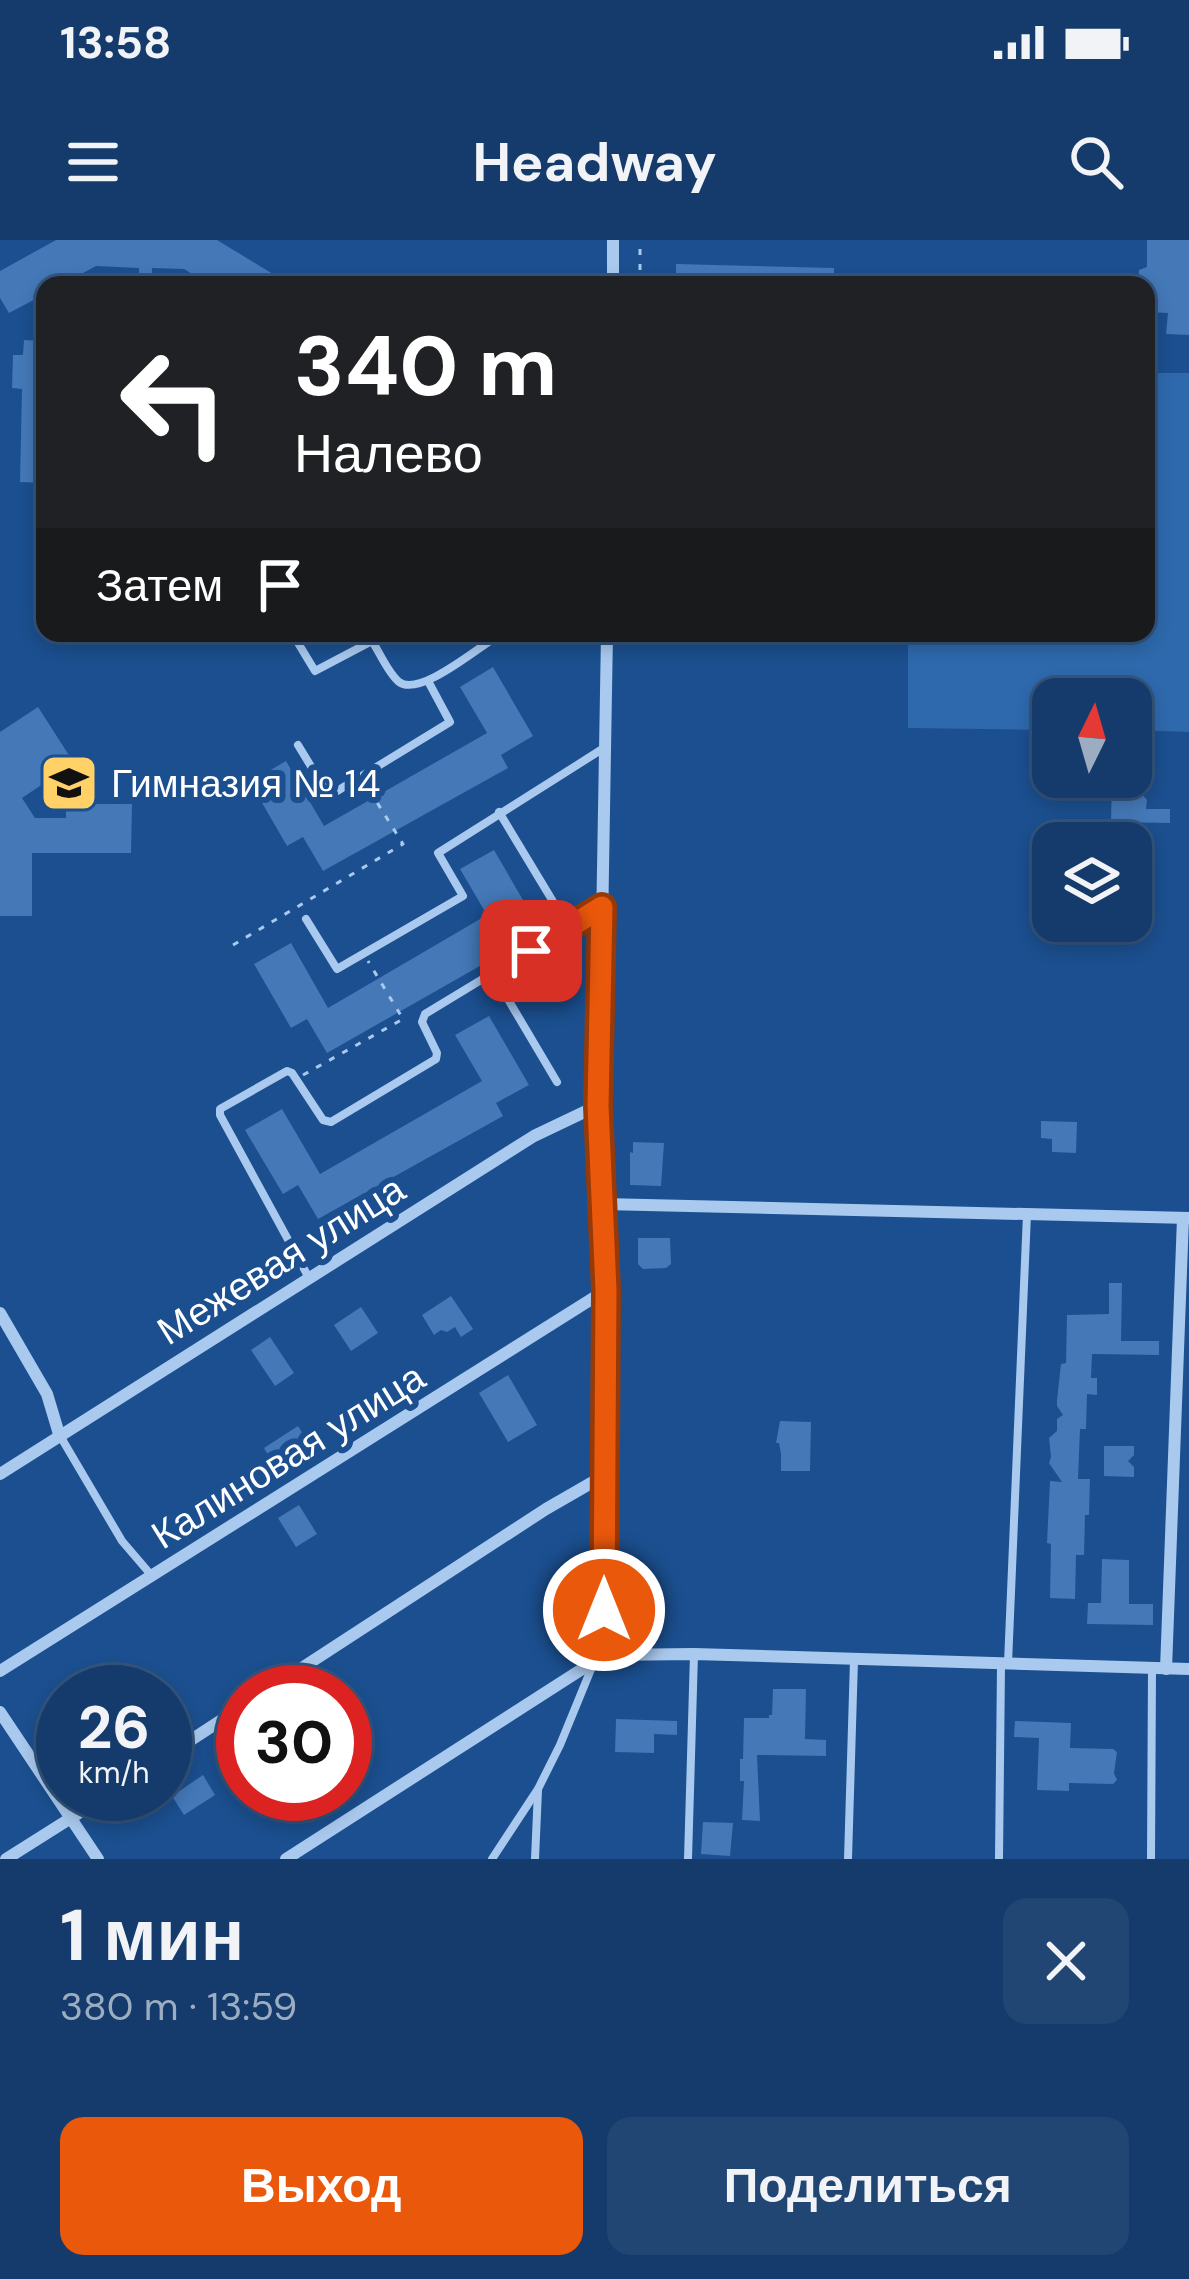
<!DOCTYPE html>
<html lang="ru">
<meta charset="utf-8">
<style>
body{margin:0;font-family:"DM Sans",sans-serif;background:#214673;color:#f1f3f6;height:100vh;display:flex;flex-direction:column;font-size:45px;white-space:nowrap}
*{box-sizing:border-box;margin:0}
p{font-size:39px;color:#9dadc1}
.icon{flex:none;width:66px;height:66px;fill:none;stroke:currentColor;stroke-width:2;stroke-linecap:round;stroke-linejoin:round}
.map{position:relative;height:1619px;overflow:hidden}
.sheet{display:flex;flex-direction:column;background:#143b6b;flex:1}
.sheet>*{flex:none}
.hud{position:absolute;left:36px;top:36px;width:1119px;height:366px;border-radius:24px;box-shadow:0 6px 18px #0003,0 0 0 3px #33557e;background:#202124;color:#fff;overflow:hidden}
.needle{width:78px;rotate:5deg}
.controls{position:absolute;left:1032px;top:438px;display:grid;gap:24px}
.controls a{display:grid;place-items:center;width:120px;height:120px;border-radius:24px;background:#143b6b;box-shadow:0 6px 18px #0003,0 0 0 3px #33557e;font-size:60px}
.speed{position:absolute;left:36px;top:1425px;display:flex;gap:24px;font-size:60px;font-weight:700;text-align:center}
.speed>*{display:grid;place-content:center;width:156px;height:156px;border-radius:50%;background:#143b6b;box-shadow:0 6px 18px #0003,0 0 0 3px #33557e;line-height:1}
.speed small{font-size:30px;font-weight:400}
.speed .limit{border:18px solid #d22;background:#fff;color:#111}
.pin{position:absolute;display:grid;place-items:center;width:102px;height:102px;color:#fff;margin:-51px;border-radius:24px;box-shadow:0 6px 18px #0006}
.me{position:absolute;width:132px;margin:-66px;rotate:0deg;stroke-linejoin:round;filter:drop-shadow(0 0 9px #0008)}
.turn{display:flex;align-items:center;gap:42px;height:252px;padding:0 60px;font-size:54px}
.turn .icon{width:156px;height:156px;stroke-width:2.5}
.turn b{display:block;font-size:84px;line-height:102px}
.then{display:flex;align-items:center;height:114px;padding:0 60px;background:#0003;gap:24px;font-size:45px}
.round{display:grid;place-items:center;flex:none;width:126px;height:126px;border-radius:24px;background:#214673}
.head{display:flex;align-items:center;justify-content:space-between;height:204px;padding:0 60px}
h1{font-size:72px;font-weight:700;line-height:90px}
.cta{display:flex;gap:24px;margin-top:auto;padding:24px 60px}
.cta a{flex:1;height:138px;border-radius:24px;background:#ea580c;color:#fff;font-size:48px;font-weight:700;line-height:138px;text-align:center}
.cta a+a{background:#214673;color:#f1f3f6}
.status{display:flex;justify-content:space-between;align-items:center;height:84px;padding:0 60px;background:#143b6b;direction:ltr}
.status svg{height:33px;fill:currentColor}
header{display:flex;justify-content:space-between;align-items:center;height:156px;padding:0 60px;background:#143b6b;font-size:54px;font-weight:700}
.map>svg:first-child{display:block}
</style>
<div class="status"><b>13:58</b><svg viewBox="0 0 49 12"><path d="M0 12V9h3v3zM5 12V6h3v6zM10 12V3h3v9zM15 12V0h3v12zM26 1h20v11H26zM47 4h2v5h-2z"/></svg></div>
<header><svg class="icon" aria-label="menu" viewBox="0 0 24 24"><path d="M4 6h16M4 12h16M4 18h16"/></svg>Headway<svg class="icon" aria-label="search" viewBox="0 0 24 24"><circle cx="10" cy="10" r="6"/><path d="M15 15l6 6"/></svg></header>
<div class="map">
<svg width="1189" height="1619" viewBox="0 0 1189 1619">
<rect width="100%" height="100%" fill="#1b4f8f"/>
<path fill="#2e69ad" d="M1146,133H1189V492L1131,490V459H1053V490L908,488V393H1146Z"/>
<g fill="#4478b7">
<path d="M56,0H217L291,45H211L184,29L152,28V45H139V28L96,26L61,45H45V54L9,73L0,58V31Z"/>
<path d="M1147,0H1189V95L1166,94L1168,73L1146,72V45H1138L1139,30L1147,27Z"/>
<path d="M676,24L834,28V45H676Z"/>
<path d="M24,100L45,101V243L20,242L22,149L12,148L13,115H23Z"/>
<path d="M493,427L533,496L501,515L508,528L323,631L303,597L287,606L250,542L286,521L324,586L487,493L460,447Z"/>
<path d="M38,467L74,523L22,558L35,578H66V564H132L131,613H32V676H0V492Z"/>
<path d="M1112,538H1143L1149,544L1140,552L1147,560L1146,569H1170V583L1111,582Z"/>
<path d="M494,610L534,679L501,698L508,710L327,813L307,779L291,788L254,724L291,703L328,768L487,675L460,629Z"/>
<path d="M489,776L529,845L496,863L503,876L318,979L298,945L283,954L245,890L282,869L320,934L482,841L455,795Z"/>
<path d="M1041,881L1077,882L1076,913L1052,912V899L1041,898Z"/>
<path d="M633,902L664,903L661,946L630,945V912L633,913Z"/>
<path d="M638,998H670L671,1024L666,1028L643,1029L638,1024Z"/>
<path d="M1109,1043H1122L1121,1101H1159V1115L1092,1114L1091,1138H1097V1155L1087,1154L1086,1189H1080L1078,1239H1090L1089,1275H1085L1084,1315H1076L1075,1359L1050,1358L1051,1304L1047,1303L1050,1241L1062,1242L1049,1223L1051,1217L1049,1198L1057,1191V1179L1063,1175L1057,1166V1160L1061,1124L1066,1123L1067,1075L1109,1074Z"/>
<path d="M451,1056L473,1089L461,1097L455,1087L447,1092L441,1090L434,1095L422,1075Z"/>
<path d="M361,1067L378,1093L351,1111L334,1085Z"/>
<path d="M270,1097L294,1133L275,1146L251,1110Z"/>
<path d="M508,1135L537,1185L508,1202L479,1153Z"/>
<path d="M780,1181L811,1182L810,1231H781V1214L779,1203H776Z"/>
<path d="M298,1186L315,1213L280,1235L264,1208Z"/>
<path d="M1104,1206H1134V1215L1128,1221L1134,1227V1237L1104,1236Z"/>
<path d="M299,1265L317,1294L296,1307L278,1278Z"/>
<path d="M1102,1319L1129,1320V1364H1153V1385L1087,1384L1088,1363H1101Z"/>
<path d="M773,1449H806L805,1499L826,1500V1516L757,1515L760,1581L742,1580L744,1541H740V1519H743L744,1478H769V1475H772Z"/>
<path d="M616,1479L677,1481V1495L654,1494V1513L615,1512Z"/>
<path d="M1015,1481L1071,1483L1070,1508L1113,1509L1117,1512L1114,1533L1117,1540L1113,1544L1069,1543V1551L1037,1550L1039,1498L1014,1497Z"/>
<path d="M203,1535L215,1555L184,1575L172,1556Z"/>
<path d="M703,1582L733,1583L730,1616L701,1614Z"/>
</g>
<g fill="none" stroke-linecap="round" stroke-linejoin="round">
<g stroke="#a9c9ee" stroke-width="3" stroke-dasharray="6 9" stroke-linecap="butt">
<path d="M640,45V0"/>
<path d="M233,705L403,604L368,548"/>
<path d="M303,835L403,779L368,721"/>
</g>
<g stroke="#a9c9ee" stroke-width="8">
<path d="M292,393L315,431L372,401C380,413 388,433 399,442C419,457 475,410 493,399"/>
<path d="M298,505L329,556L450,482L428,441"/>
<path d="M499,572L569,688"/>
<path d="M306,679L337,729L463,656L438,613L604,508"/>
<path d="M493,734L557,842"/>
<path d="M309,1038L220,875V869L287,831L292,833L323,880L331,882L436,819L437,813L422,782L425,774L601,667"/>
<path d="M59,1194L122,1301L152,1336"/>
<path d="M1008,1423L1027,974"/>
<path d="M492,1619L538,1549L560,1505L594,1422"/>
<path d="M535,1619L538,1550"/>
<path d="M688,1619L694,1414"/>
<path d="M848,1619L854,1420"/>
<path d="M999,1619L1001,1425"/>
<path d="M1151,1619L1152,1430"/>
</g>
<g stroke="#a9c9ee" stroke-width="12">
<path d="M613,45V0"/>
<path d="M603,964L1189,978"/>
<path d="M0,1073L47,1154L59,1194"/>
<path d="M0,1234L534,896L599,865"/>
<path d="M604,1415L606,1050L599,865L607,393"/>
<path d="M604,1415L694,1414L1189,1429"/>
<path d="M1166,1429L1183,978"/>
<path d="M0,1431L606,1050"/>
<path d="M265,1452L546,1269L605,1235"/>
<path d="M0,1472L98,1619"/>
<path d="M165,1517L243,1466"/>
<path d="M6,1619L109,1554"/>
<path d="M286,1619L604,1415"/>
</g>
</g>
<g fill="none" stroke-linecap="round" stroke-linejoin="round">
<g stroke="#983908" stroke-width="30">
<path id="route" d="M531,711L602,667L598,866L606,1050L604,1370"/>
</g>
<use href="#route" stroke="#ea580c" stroke-width="21"/>
</g>
<defs>
<g id="school-square" transform="scale(3)"><rect x="-9" y="-9" width="18" height="18" rx="4" fill="#ffd166" stroke="#1b4f8f"/><path d="M0-5L7-2L0 1L-7-2ZM-4 1L0 2.5L4 1V4Q0 6-4 4Z" fill="#111"/></g>
</defs>
<g fill-rule="evenodd">
<use href="#school-square" x="69" y="543"/>
</g>
<g text-anchor="middle" dominant-baseline="central" stroke-width="12" stroke-linejoin="round" paint-order="stroke">
<g font-size="39" fill="#fff" stroke="#1b4f8f" text-anchor="start">
<text x="111" y="543">Гимназия № 14</text>
</g>
<g font-size="39" fill="#fff" stroke="#1b4f8f">
<text transform="translate(281 1020) rotate(-32)">Межевая улица</text>
<text transform="translate(288 1216) rotate(-32)">Калиновая улица</text>
</g>
</g>
</svg>
<div class="controls">
<a><svg class="needle" viewBox="-14 -14 28 28"><path d="M0-13l5 13h-10z" fill="#e53935"/><path d="M0 13l5-13h-10z" fill="#9dadc1"/></svg></a>
<a><svg class="icon" aria-label="layers" viewBox="0 0 24 24"><path d="M12 4l9 5-9 5-9-5zM3 14l9 5 9-5"/></svg></a>
</div>
<div class="speed"><div>26<small>km/h</small></div><div class="limit">30</div></div>
<div class="pin" style="left:531px;top:711px;background:#d93025"><svg class="icon" aria-label="arrive" viewBox="0 0 24 24"><path d="M6 21V4h12l-3 4 3 4H6"/></svg></div>
<svg class="me" style="left:604px;top:1370px" viewBox="-20 -20 40 40"><circle r="17" fill="#ea580c" stroke="#fff" stroke-width="3"/><path d="M0-11L8 9 0 5-8 9z" fill="#fff"/></svg>
<div class="hud">
<div class="turn"><svg class="icon" aria-label="left" viewBox="0 0 24 24"><path d="M17 20v-9H6M10 6l-5 5 5 5"/></svg><div><b>340 m</b>Налево</div></div>
<div class="then">Затем<svg class="icon" aria-label="arrive" viewBox="0 0 24 24"><path d="M6 21V4h12l-3 4 3 4H6"/></svg></div>
</div>
</div>
<section class="sheet">
<div class="head"><div><h1>1 мин</h1><p>380 m · 13:59</p></div><a class="round"><svg class="icon" aria-label="close" viewBox="0 0 24 24"><path d="M6 6l12 12M18 6L6 18"/></svg></a></div>
<div class="cta"><a>Выход</a><a>Поделиться</a></div>
</section>
